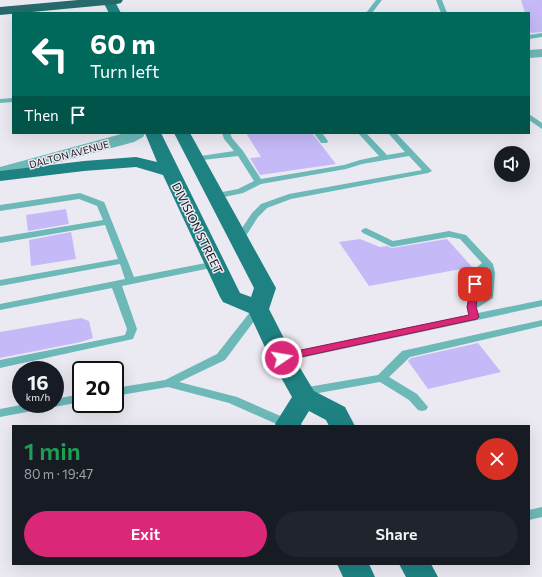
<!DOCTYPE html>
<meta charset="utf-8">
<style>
body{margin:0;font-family:Commissioner,sans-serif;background:#20242c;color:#f1f3f6;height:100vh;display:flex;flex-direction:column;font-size:15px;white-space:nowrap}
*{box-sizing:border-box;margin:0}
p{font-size:13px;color:#9ea1a6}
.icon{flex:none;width:22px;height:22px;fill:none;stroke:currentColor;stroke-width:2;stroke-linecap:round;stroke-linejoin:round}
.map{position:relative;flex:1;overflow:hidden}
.side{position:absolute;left:12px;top:425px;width:518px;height:140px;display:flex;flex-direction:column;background:#171b24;border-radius:0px;box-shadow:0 4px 16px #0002}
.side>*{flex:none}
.banner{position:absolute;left:12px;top:12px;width:518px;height:122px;border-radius:0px;box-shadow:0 4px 16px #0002;background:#00695c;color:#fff;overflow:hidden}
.tools{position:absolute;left:494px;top:146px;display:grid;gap:8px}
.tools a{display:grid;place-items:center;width:36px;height:36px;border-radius:50%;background:#171b24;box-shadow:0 4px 16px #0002;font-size:20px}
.speed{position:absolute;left:12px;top:361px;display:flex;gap:8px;font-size:20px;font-weight:700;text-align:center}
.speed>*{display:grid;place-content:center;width:52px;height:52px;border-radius:50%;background:#171b24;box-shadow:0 4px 16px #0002;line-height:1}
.speed small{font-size:10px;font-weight:400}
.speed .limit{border:2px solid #111;border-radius:6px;background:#fff;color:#111}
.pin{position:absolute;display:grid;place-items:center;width:34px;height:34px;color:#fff;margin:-17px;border-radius:8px;box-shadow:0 2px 6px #0006}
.me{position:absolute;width:44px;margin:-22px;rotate:78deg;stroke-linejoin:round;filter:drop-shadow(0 0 3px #0008)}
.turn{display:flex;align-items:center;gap:14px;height:84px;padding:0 12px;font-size:18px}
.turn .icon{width:52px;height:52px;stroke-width:2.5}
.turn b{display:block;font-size:28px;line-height:34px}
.then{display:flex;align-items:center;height:38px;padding:0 12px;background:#0003;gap:8px;font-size:15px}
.round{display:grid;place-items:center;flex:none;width:42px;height:42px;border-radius:21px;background:#20242c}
.head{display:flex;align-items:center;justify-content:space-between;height:68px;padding:0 12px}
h1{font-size:24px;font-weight:600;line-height:30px;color:#1e9e55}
.cta{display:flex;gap:8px;margin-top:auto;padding:8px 12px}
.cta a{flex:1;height:46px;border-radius:24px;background:#db2777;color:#fff;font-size:16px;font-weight:600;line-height:46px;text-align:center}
.cta a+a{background:#20242c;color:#f1f3f6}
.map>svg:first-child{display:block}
</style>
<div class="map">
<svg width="542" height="577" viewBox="0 0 542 577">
<rect width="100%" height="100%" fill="#ebeaf3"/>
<g fill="#c5b9f8">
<path d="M521,0H542V32L531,33L529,27V13H525Z"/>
<path d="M246,133H312L336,164L260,175L250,158L261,157Z"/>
<path d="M66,209L69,224L28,231L26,215Z"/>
<path d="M71,232L76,259L31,266L29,240Z"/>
<path d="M360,239L380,247L387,246L392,248L447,239L472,267L369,286L339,242Z"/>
<path d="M81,318L89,321L93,338L81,342L0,358V332Z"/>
<path d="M478,343L501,372L428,389L408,361L411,358Z"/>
</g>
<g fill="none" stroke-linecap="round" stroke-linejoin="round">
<g fill="#6cb9b8" fill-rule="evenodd">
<path d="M376,0H382L372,13H366Z"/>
<path d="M436,0H442L447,13H441Z"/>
<path d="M542,33V37L529,39V35Z"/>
<path d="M13,98V102L0,103V99Z"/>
<path d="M529,114L542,123V129L529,120Z"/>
<path d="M222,133H230L232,138L243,151L261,179L344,165L360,160L379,156L358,133H366L387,155L405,152L388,133H396L432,171L428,173L291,199L267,208L258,217L242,242L239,243L234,240L252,213L261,204L289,194L422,170L409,156L362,164L346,169L261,184L243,193L215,199L211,196L212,194L238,189L254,181L238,156L194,161L190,159L194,157L234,151L224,139Z"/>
<path d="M314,133H322L328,141L327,143H321Z"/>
<path d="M80,193L104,202L105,204L134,277L216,261L221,264L216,267L122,286L137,329L133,339L0,368V360L125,335L127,329L112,288L0,310V304L125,279L120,264L0,286V280L118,259L105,225L0,243V237L103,220L97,206L79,199L0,211V205Z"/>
<path d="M366,228L393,241L449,231L466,235L493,264L495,273L493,298L477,308L478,313L542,300V306L282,362L278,361L276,358L278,355L282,354L468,315L467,307L472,271L482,263L460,239L449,237L392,247L363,233L361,231L363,229ZM485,270L483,297L478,299L482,272Z"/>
<path d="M258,306L263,309L225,360L179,382L237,397L292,421L294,424L293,426H281L229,403L168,387L115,396V388L165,380L217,354L254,307Z"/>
<path d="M542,320V326L410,357L389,377L417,394L428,407L426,410L422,411L418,410L409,400L380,382L302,396L298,395L296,392L298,389L302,388L378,375L402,351Z"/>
<path d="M81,394V402L0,417V409L26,404H55V399Z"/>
<path d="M542,507V517L529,520V510Z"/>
</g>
<g fill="#6cb9b8" fill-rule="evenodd">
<path d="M542,49V57L529,58V50Z"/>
<path d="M125,133H145L143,137L134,142L0,178V167Z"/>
</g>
<g fill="#1f8282" fill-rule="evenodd">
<path d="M102,0H114L121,13H109Z"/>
<path d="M145,133H161L240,293L251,297L254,288L174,133H190L276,288L269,309L294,358L314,391L345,407L355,426H329L326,420L309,411L301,424L302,426H276L275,424L292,397L270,358L249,313L223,302L220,297L163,175L136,167L84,171L0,181V171L84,161L136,157L157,162Z"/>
<path d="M337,564H369L375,577H343Z"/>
<path d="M399,564H431L438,577H406Z"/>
</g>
<path fill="#266b6b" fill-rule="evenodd" d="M78,0H123L121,3L117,4L0,15V7Z"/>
</g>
<path fill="#db2777" stroke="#8e194d" d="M472,282H475L479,284L476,307L479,317L477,319L282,361L277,358L282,354L469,315L467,307Z"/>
<g text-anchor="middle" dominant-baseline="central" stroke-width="3" stroke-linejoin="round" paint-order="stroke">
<g font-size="10" fill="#19191c" stroke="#ebeaf3">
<text transform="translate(69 154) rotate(-15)">DALTON AVENUE</text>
</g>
<g font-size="12" fill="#19191c" stroke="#ebeaf3">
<text transform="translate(198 228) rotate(64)">DIVISION STREET</text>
</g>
</g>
</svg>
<div class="tools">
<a><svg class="icon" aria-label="sound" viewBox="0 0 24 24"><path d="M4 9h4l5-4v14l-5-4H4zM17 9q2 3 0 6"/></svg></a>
</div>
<div class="speed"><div>16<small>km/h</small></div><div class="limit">20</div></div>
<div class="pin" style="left:475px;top:284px;background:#d93025"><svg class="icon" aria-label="arrive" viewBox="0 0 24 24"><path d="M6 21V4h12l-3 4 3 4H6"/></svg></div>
<svg class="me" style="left:282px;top:358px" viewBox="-20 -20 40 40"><circle r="17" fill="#db2777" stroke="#fff" stroke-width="3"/><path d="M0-11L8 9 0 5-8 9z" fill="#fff"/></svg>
<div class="banner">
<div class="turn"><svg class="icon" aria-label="left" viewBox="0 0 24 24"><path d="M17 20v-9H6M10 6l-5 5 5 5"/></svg><div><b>60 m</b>Turn left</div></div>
<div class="then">Then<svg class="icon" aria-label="arrive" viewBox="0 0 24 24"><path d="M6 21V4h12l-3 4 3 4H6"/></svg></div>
</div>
<section class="side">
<div class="head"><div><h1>1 min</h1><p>80 m · 19:47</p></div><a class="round" style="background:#d93025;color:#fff"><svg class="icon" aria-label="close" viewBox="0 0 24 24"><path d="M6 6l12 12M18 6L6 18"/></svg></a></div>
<div class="cta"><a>Exit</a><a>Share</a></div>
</section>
</div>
